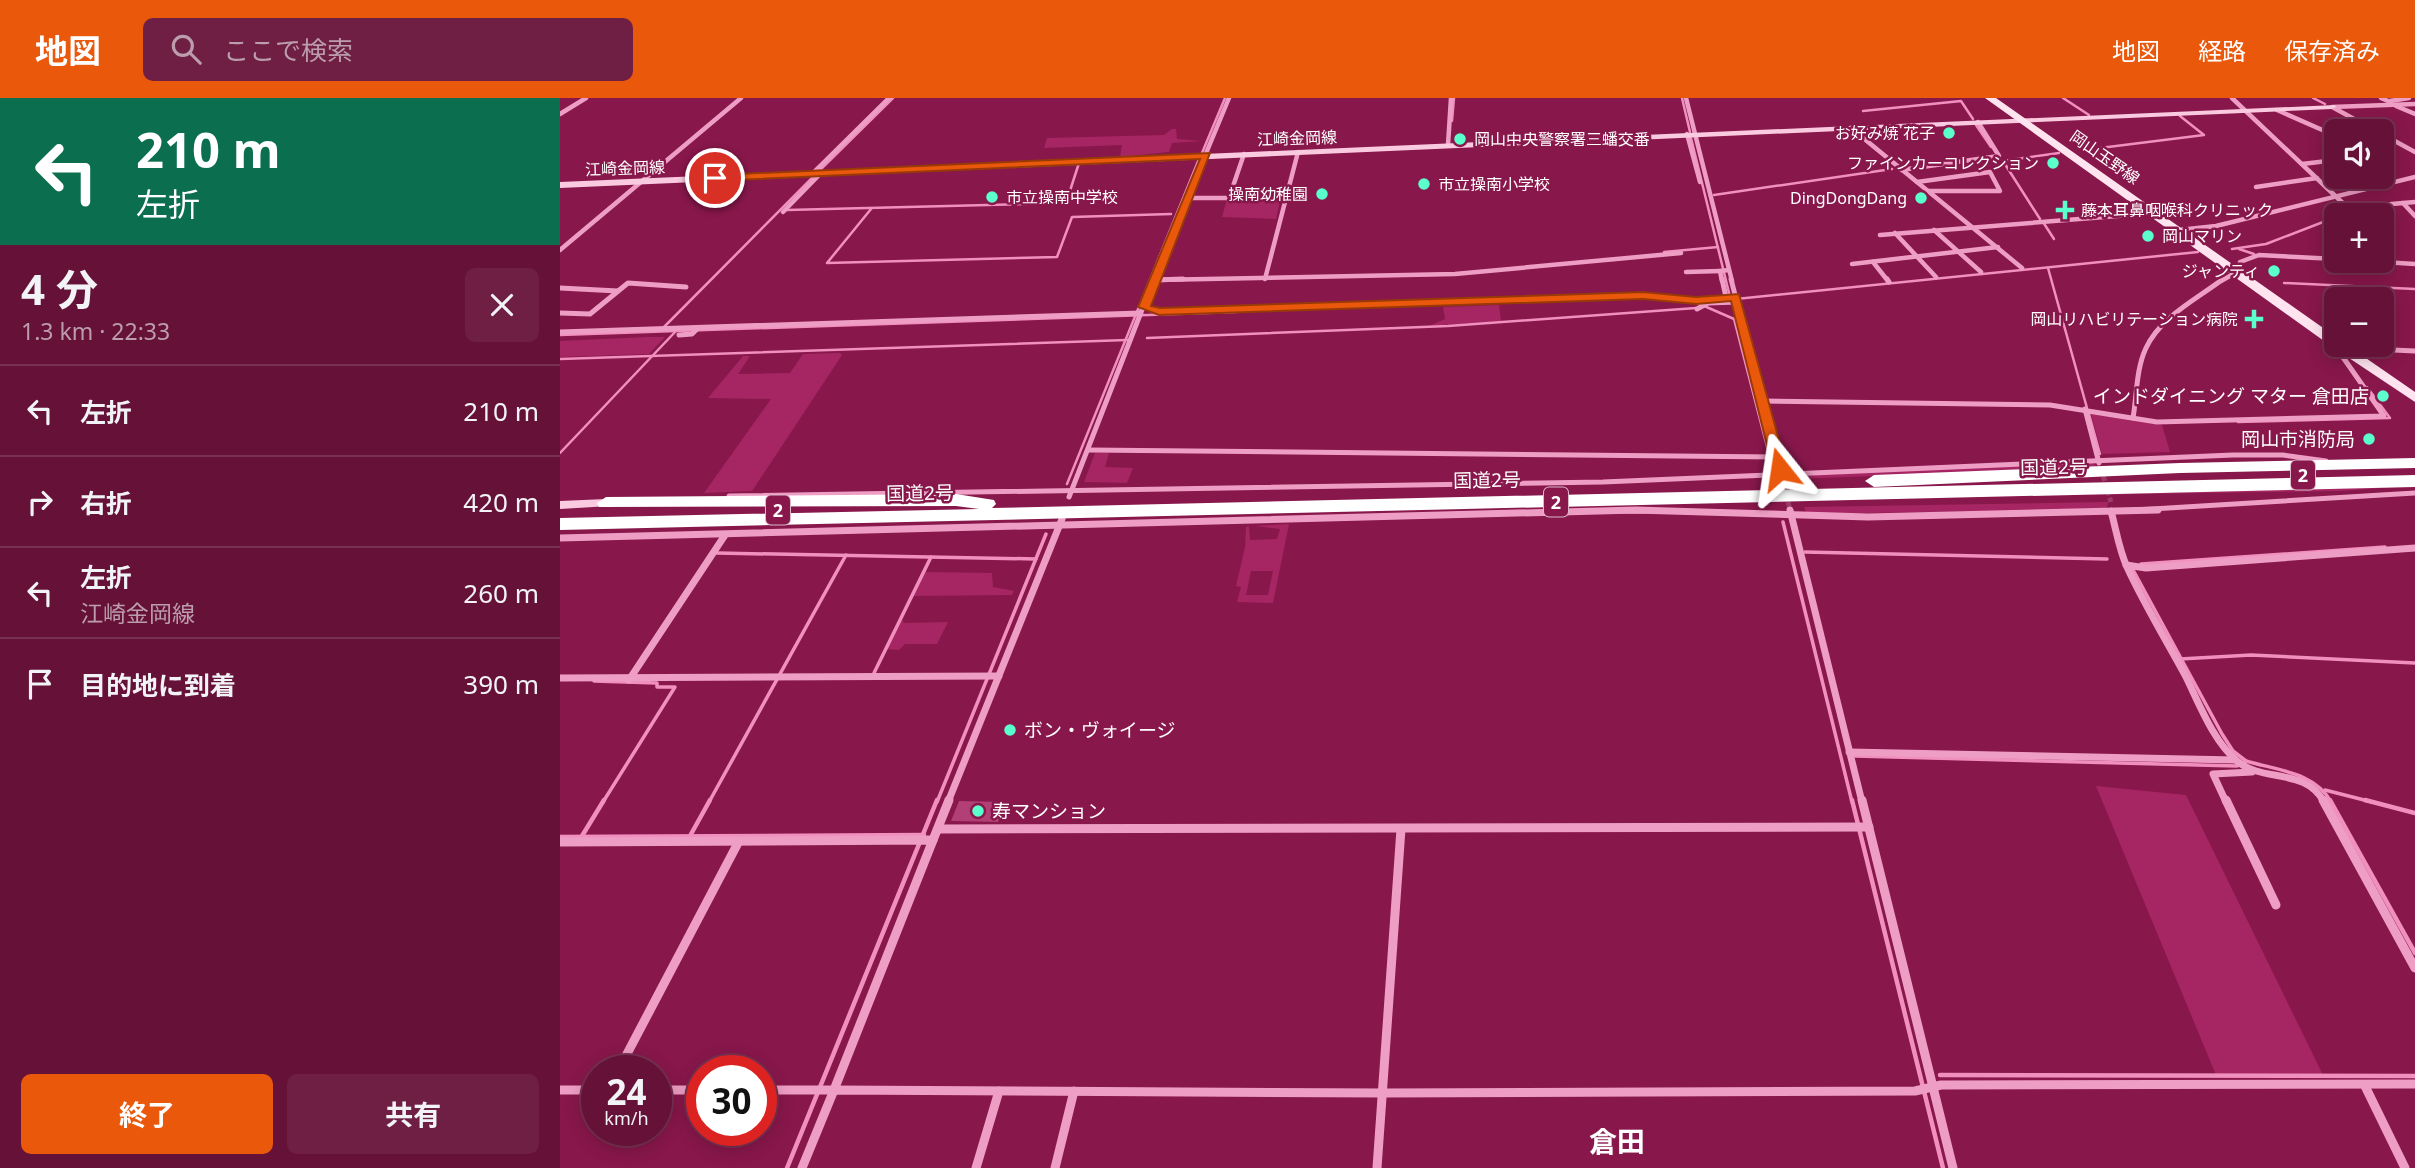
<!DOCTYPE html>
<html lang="ja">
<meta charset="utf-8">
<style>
body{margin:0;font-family:"Noto Sans","Noto Sans JP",sans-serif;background:#6e1f43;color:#f1f3f6;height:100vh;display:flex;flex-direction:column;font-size:26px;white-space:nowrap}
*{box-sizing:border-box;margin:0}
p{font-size:23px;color:#bc9dae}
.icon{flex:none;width:38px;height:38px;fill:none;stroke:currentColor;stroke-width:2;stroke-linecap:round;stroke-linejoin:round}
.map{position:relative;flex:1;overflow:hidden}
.details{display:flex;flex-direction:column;background:#661138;width:560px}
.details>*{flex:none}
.top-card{background:#0b6e4f;color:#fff;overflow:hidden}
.controls{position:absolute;left:1764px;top:21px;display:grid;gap:14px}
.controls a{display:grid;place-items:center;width:70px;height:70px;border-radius:10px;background:#661138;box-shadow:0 4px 18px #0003,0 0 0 2px #793153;font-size:35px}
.speed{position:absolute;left:21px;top:957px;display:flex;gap:14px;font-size:35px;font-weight:700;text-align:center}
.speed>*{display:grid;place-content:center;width:91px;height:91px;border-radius:50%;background:#661138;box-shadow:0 4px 18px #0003,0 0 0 2px #793153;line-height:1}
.speed small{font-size:18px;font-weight:400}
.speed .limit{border:10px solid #d22;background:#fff;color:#111}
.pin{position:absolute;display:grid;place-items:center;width:60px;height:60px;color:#fff;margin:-30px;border:4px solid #fff;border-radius:50%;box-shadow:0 2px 7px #0007}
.me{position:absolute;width:77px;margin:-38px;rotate:345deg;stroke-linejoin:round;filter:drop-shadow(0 0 5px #0008)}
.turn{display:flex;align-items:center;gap:24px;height:147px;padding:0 21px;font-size:32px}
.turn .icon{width:91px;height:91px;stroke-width:2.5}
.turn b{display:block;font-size:49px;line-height:60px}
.round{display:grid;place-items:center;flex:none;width:74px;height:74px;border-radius:10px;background:#6e1f43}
.headline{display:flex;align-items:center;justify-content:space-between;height:119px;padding:0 21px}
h1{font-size:42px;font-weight:700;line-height:52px}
.cta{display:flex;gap:14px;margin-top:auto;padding:14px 21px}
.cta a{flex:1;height:80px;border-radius:10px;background:#ea580c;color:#fff;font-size:28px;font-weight:700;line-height:80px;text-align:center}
.cta a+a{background:#6e1f43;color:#f1f3f6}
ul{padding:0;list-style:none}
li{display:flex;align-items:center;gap:21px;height:91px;padding:0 21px;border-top:2px solid #793153}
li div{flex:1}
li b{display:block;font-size:26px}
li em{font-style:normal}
header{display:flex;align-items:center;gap:42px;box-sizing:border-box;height:98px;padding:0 35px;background:#ea580c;color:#fff}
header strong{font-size:33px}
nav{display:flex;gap:38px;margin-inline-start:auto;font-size:24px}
.search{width:490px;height:63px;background:#6e1f43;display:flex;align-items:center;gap:18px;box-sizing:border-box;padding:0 24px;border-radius:10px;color:#bc9dae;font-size:26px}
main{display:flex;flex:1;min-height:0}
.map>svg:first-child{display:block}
</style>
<header>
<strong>地図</strong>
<div class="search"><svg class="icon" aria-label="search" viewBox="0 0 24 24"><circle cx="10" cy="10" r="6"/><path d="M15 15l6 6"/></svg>ここで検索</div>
<nav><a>地図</a><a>経路</a><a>保存済み</a></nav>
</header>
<main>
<section class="details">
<div class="top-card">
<div class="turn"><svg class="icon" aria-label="left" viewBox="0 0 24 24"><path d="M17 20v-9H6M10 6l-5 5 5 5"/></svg><div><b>210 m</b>左折</div></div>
</div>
<div class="headline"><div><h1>4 分</h1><p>1.3 km · 22:33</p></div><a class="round"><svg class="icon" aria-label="close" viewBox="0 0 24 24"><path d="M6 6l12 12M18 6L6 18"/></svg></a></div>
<ul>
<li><svg class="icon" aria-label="left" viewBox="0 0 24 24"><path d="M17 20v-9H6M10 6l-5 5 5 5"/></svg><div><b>左折</b></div><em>210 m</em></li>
<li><svg class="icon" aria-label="right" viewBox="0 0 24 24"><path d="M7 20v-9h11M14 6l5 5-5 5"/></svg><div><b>右折</b></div><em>420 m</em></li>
<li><svg class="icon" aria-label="left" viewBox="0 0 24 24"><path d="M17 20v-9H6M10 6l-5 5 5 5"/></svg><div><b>左折</b><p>江崎金岡線</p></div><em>260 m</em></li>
<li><svg class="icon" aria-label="arrive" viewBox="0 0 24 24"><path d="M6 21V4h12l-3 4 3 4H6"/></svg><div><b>目的地に到着</b></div><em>390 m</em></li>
</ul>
<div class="cta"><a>終了</a><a>共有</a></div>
</section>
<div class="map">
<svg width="1855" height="1070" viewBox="0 0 1855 1070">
<rect width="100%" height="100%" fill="#88174b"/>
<g fill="#a52662" fill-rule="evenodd">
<path d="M612,31H616L617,41L642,43L612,45L609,54L560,59L562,47L484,50L487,40L604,37Z"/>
<path d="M722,94L716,121L662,119L667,101H696L699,95Z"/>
<path d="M939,207L941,223L869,228L885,221L883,209Z"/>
<path d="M86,239H105L89,256L0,259V243Z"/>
<path d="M280,255L282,257L192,393L144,395L211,301L148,300L183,258H190L178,276L230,275L243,256Z"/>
<path d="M1531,316L1602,327L1610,354L1542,356Z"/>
<path d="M535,355H549L545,369L573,370L567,385L524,384Z"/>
<path d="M1533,365L1537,369L1237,381L1235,376Z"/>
<path d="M1835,389L1780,393L1519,397Z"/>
<path d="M1548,404L1547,411L1247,416L1244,409Z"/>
<path d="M729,426L713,505L677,504L681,489L676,488L685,449L686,429L689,428L690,442L717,441L720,431L695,428ZM691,473H713L708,497H686Z"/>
<path d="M364,474L432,475L433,489L454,493L452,497L351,498Z"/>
<path d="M342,521L344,525L388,524L377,546H345L339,552L326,551Z"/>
<path d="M1536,688L1626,697L1763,977H1656Z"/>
</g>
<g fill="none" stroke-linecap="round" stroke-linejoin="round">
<g stroke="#f190bf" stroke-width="2.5">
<path d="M1122,0L1130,34"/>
<path d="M1503,0L1529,17"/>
<path d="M1753,0L1765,6"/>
<path d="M1303,13L1401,3L1413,21"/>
<path d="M892,23L894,0"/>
<path d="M1416,27L1431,49"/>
<path d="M1131,40L1170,199"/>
<path d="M1540,50L1644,37L1620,18"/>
<path d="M642,55L665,0"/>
<path d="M261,71L333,0"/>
<path d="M1154,97L1332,71"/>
<path d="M311,111L267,165L497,159L512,119L611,116"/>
<path d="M227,112L506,105L519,65"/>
<path d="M1781,117L1811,110"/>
<path d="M1480,121L1443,63L1499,55"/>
<path d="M1483,124L1494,141"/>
<path d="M1672,151L1706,146L1776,119"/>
<path d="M1679,151L1694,156"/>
<path d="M1104,154L1158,149"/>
<path d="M1488,170L1527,310"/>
<path d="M1724,185L1855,191"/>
<path d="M1176,201L1638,154"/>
<path d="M1135,204L1174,221L1212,368"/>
<path d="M103,230L254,78"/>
<path d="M0,237L676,214"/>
<path d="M587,240L888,228L1136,210"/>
<path d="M0,261L567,242"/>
<path d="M1529,316L1540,356"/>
<path d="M1678,324L1830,320L1807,289"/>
<path d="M0,355L116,233"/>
<path d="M507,386L639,61"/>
</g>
<g stroke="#f190bf" stroke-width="3.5">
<path d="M1223,424L1292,704"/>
<path d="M1245,454L1547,461"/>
<path d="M157,455L476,461"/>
<path d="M1581,466L1825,449"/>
<path d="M1572,470L1662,636L1673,653L1686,663"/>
<path d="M1620,561L1691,557L1855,565"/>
<path d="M314,575L371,459"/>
<path d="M34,583L97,585V589H115L43,704"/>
<path d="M1295,658L1677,668L1686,663C1716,672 1755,674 1771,704"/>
<path d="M1765,692L1812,704"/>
<path d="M149,704L286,457"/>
<path d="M377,704L486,436"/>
</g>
<g stroke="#f190bf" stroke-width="4.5">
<path d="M1292,702L1383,1070"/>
<path d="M1770,702L1855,855"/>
<path d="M1805,702L1855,715"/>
<path d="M22,738L44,702"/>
<path d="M130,738L150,702"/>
<path d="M0,739L364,737"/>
<path d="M1380,977L1855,978"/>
<path d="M227,1070L377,702"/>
</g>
</g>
<path fill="#b23f75" d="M399,703L445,704L438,724L391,723Z"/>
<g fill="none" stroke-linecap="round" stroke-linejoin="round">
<g stroke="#9a3a66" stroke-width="5" stroke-dasharray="5 2.5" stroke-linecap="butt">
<path d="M1541,371L1551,404"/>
<path d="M1223,382L1230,412"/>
</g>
<g stroke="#ee9ec4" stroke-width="4.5">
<path d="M1126,0L1172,183"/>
<path d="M1672,0L1788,110L1843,105L1855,118"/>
<path d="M1821,0L1828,3"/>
<path d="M1830,3L1849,0"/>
<path d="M1836,8L1855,16"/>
<path d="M1772,9L1855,6"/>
<path d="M1774,10L1816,33"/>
<path d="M1717,12L1776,38"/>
<path d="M0,16L26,0"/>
<path d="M1291,30L1462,170"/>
<path d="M1127,36L1140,84"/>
<path d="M1822,36L1855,54"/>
<path d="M888,47L891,0"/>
<path d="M1742,66L1776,62"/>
<path d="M1341,72L1439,58L1418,24"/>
<path d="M253,75L329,0"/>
<path d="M1357,84L1430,74L1440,93H1368"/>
<path d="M1696,89L1757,80"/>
<path d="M629,100H669L684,56"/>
<path d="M1843,105L1855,104"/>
<path d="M223,114L261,75"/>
<path d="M1374,132L1421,174"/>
<path d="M1619,132L1656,128L1855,79"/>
<path d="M1335,135L1376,179"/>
<path d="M1320,137L1595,115"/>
<path d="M0,152L181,0"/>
<path d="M1807,163L1855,166"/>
<path d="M1313,164L1328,183"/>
<path d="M1680,164L1699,157L1776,161"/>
<path d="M1292,166L1438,149"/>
<path d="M1126,174L1160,173"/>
<path d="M705,181L738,54"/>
<path d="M595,182L895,176L1121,155"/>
<path d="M593,183L669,0"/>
<path d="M1162,183L1160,173L1169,172"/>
<path d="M1661,183L1677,174"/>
</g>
<g stroke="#ee9ec4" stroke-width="5">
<path d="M1162,181L1166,199"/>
<path d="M1327,181L1329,184"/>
<path d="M595,182L623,181"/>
<path d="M0,190L58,193"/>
<path d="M584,209L599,214L1083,197L1136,203L1175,199"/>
<path d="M1137,211L1148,205L1179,204"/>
<path d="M0,215L30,216L68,185L126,189"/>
<path d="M0,234L580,215"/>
<path d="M119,237L132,236L138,230"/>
<path d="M1202,303L1490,307L1597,324L1824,318L1780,255L1812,251L1855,253"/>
<path d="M1525,311L1539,365"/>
<path d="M1573,320C1577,297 1576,271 1586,250C1600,219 1637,201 1663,181"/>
<path d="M529,352L1216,359L1171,181"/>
<path d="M1216,359L1223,382"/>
<path d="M169,398L1043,384L1673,357H1723L1766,363"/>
<path d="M509,399L594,181"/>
<path d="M1024,413H1114"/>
<path d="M1559,413L1855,395"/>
</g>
<g stroke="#ee9ec4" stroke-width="7">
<path d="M1230,412L1302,704"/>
<path d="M1551,413C1556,431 1559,452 1567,469C1584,506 1606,542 1625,577C1639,605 1653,643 1677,663C1703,685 1745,669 1764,704"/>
<path d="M0,440L1076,412L1308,419L1598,412"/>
<path d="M1566,467L1586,470L1855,450"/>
<path d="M0,580L439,578"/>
<path d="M69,582L165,437"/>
<path d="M1289,654L1675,662"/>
<path d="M388,704L502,421"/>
<path d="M1666,704L1653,676L1692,674"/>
</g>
<g stroke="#ee9ec4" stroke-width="9">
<path d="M1302,702L1393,1070"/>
<path d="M1666,702L1716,807"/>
<path d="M1763,702L1855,870"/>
<path d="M378,731L1309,729"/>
<path d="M373,742L389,702"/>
<path d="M0,744L373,742L274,992H201"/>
<path d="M58,973L179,743"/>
<path d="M1805,988L1845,1070"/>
<path d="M0,992H37"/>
<path d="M96,992H142"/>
<path d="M242,1070L274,992L823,995L1355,993L1381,987L1855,986"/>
<path d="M416,1070L439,993"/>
<path d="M495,1070L514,993"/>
<path d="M817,1070L841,731"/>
</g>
<g fill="#facbe0" fill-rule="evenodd">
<path d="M1775,7L1776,9L1772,11L0,90V84Z"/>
<path d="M46,401L50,402L52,405L50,408L0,411V403Z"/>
</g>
<path fill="#ffe4ef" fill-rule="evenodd" d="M1425,0H1436L1776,239V247H1787L1855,294V304L1771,248Z"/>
<g fill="#fff" fill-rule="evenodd">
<path d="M1855,360V370L1620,375L1314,389L1305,383L1314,377L1620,365Z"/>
<path d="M1855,377V389L0,432V420L419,411L396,408L39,409L37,405L46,399L396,396L434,402L436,406L432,410Z"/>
</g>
</g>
<path fill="#ea580c" stroke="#983908" stroke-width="2" d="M650,55L591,208L600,210L1083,194L1136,199L1179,196L1227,371L1220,375L1213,371L1171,203L1136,206L1083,201L599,217L578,209L640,61L155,83L150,80L155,77Z"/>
<g fill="#5affcc" stroke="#88174b" stroke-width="2.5">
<circle cx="1389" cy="35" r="7"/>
<circle cx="900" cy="41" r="7"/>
<circle cx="1493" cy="65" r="7"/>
<circle cx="864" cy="86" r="7"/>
<circle cx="762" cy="96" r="7"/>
<circle cx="432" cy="99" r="7"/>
<circle cx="1361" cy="100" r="7"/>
<path d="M1501.5 101.5h7v7h7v7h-7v7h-7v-7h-7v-7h7z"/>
<circle cx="1588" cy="138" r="7"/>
<circle cx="1714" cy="173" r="7"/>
<path d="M1690.5 210.5h7v7h7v7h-7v7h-7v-7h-7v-7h7z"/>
<circle cx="1823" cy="298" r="7"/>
<circle cx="1809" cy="341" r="7"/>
<circle cx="450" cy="632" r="7"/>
<circle cx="418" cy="713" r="7"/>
</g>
<g text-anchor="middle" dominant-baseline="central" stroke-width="5" stroke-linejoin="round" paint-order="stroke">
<g font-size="16" fill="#fff" stroke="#88174b" text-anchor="end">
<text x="1375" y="35">お好み焼 花子</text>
<text x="914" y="41" text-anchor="start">岡山中央警察署三蟠交番</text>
<text x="1479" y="65">ファインカーコレクション</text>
<text x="878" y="86" text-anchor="start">市立操南小学校</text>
<text x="748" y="96">操南幼稚園</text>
<text x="446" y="99" text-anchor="start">市立操南中学校</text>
<text x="1347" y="100">DingDongDang</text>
<text x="1521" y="112" text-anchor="start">藤本耳鼻咽喉科クリニック</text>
<text x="1602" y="138" text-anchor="start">岡山マリン</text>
<text x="1700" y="173">ジャンティ</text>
<text x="1678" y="221">岡山リハビリテーション病院</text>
</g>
<g font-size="16" fill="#fff" stroke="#88174b">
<text transform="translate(737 40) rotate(-2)">江崎金岡線</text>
<text transform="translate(1545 59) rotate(35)">岡山玉野線</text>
<text transform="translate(65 70) rotate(-2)">江崎金岡線</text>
</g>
<g fill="#88174b" stroke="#dbb9c9" stroke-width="2">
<rect x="1731" y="362.5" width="24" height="29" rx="5"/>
<rect x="984" y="389.5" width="24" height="29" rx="5"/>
<rect x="206" y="397.5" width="24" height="29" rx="5"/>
</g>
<g font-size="18" font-weight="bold" fill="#fff">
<text x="1743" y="377">2</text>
<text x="996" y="404">2</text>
<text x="218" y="412">2</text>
</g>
<g font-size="19" fill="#fff" stroke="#88174b" text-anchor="end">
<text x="1809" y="298">インドダイニング マター 倉田店</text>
<text x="1795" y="341">岡山市消防局</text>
<text x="464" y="632" text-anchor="start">ボン・ヴォイージ</text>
<text x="432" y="713" text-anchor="start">寿マンション</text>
</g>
<g font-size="19" fill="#fff" stroke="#88174b">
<text transform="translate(1494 369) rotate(-1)">国道2号</text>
<text transform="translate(927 382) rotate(-1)">国道2号</text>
<text transform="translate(360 395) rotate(-1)">国道2号</text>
</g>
<g font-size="28" font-weight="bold" fill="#fff" stroke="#88174b">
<text x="1057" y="1043">倉田</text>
</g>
</g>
</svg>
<div class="controls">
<a><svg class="icon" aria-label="sound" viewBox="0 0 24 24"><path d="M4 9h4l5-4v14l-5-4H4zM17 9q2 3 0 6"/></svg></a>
<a>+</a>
<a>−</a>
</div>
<div class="speed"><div>24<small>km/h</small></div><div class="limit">30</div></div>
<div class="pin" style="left:155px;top:80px;background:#d93025"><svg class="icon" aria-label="arrive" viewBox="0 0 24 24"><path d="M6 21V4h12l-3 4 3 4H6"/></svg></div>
<svg class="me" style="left:1220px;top:371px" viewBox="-20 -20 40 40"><path d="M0-17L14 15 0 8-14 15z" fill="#ea580c" stroke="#fff" stroke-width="4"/></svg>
</div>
</main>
